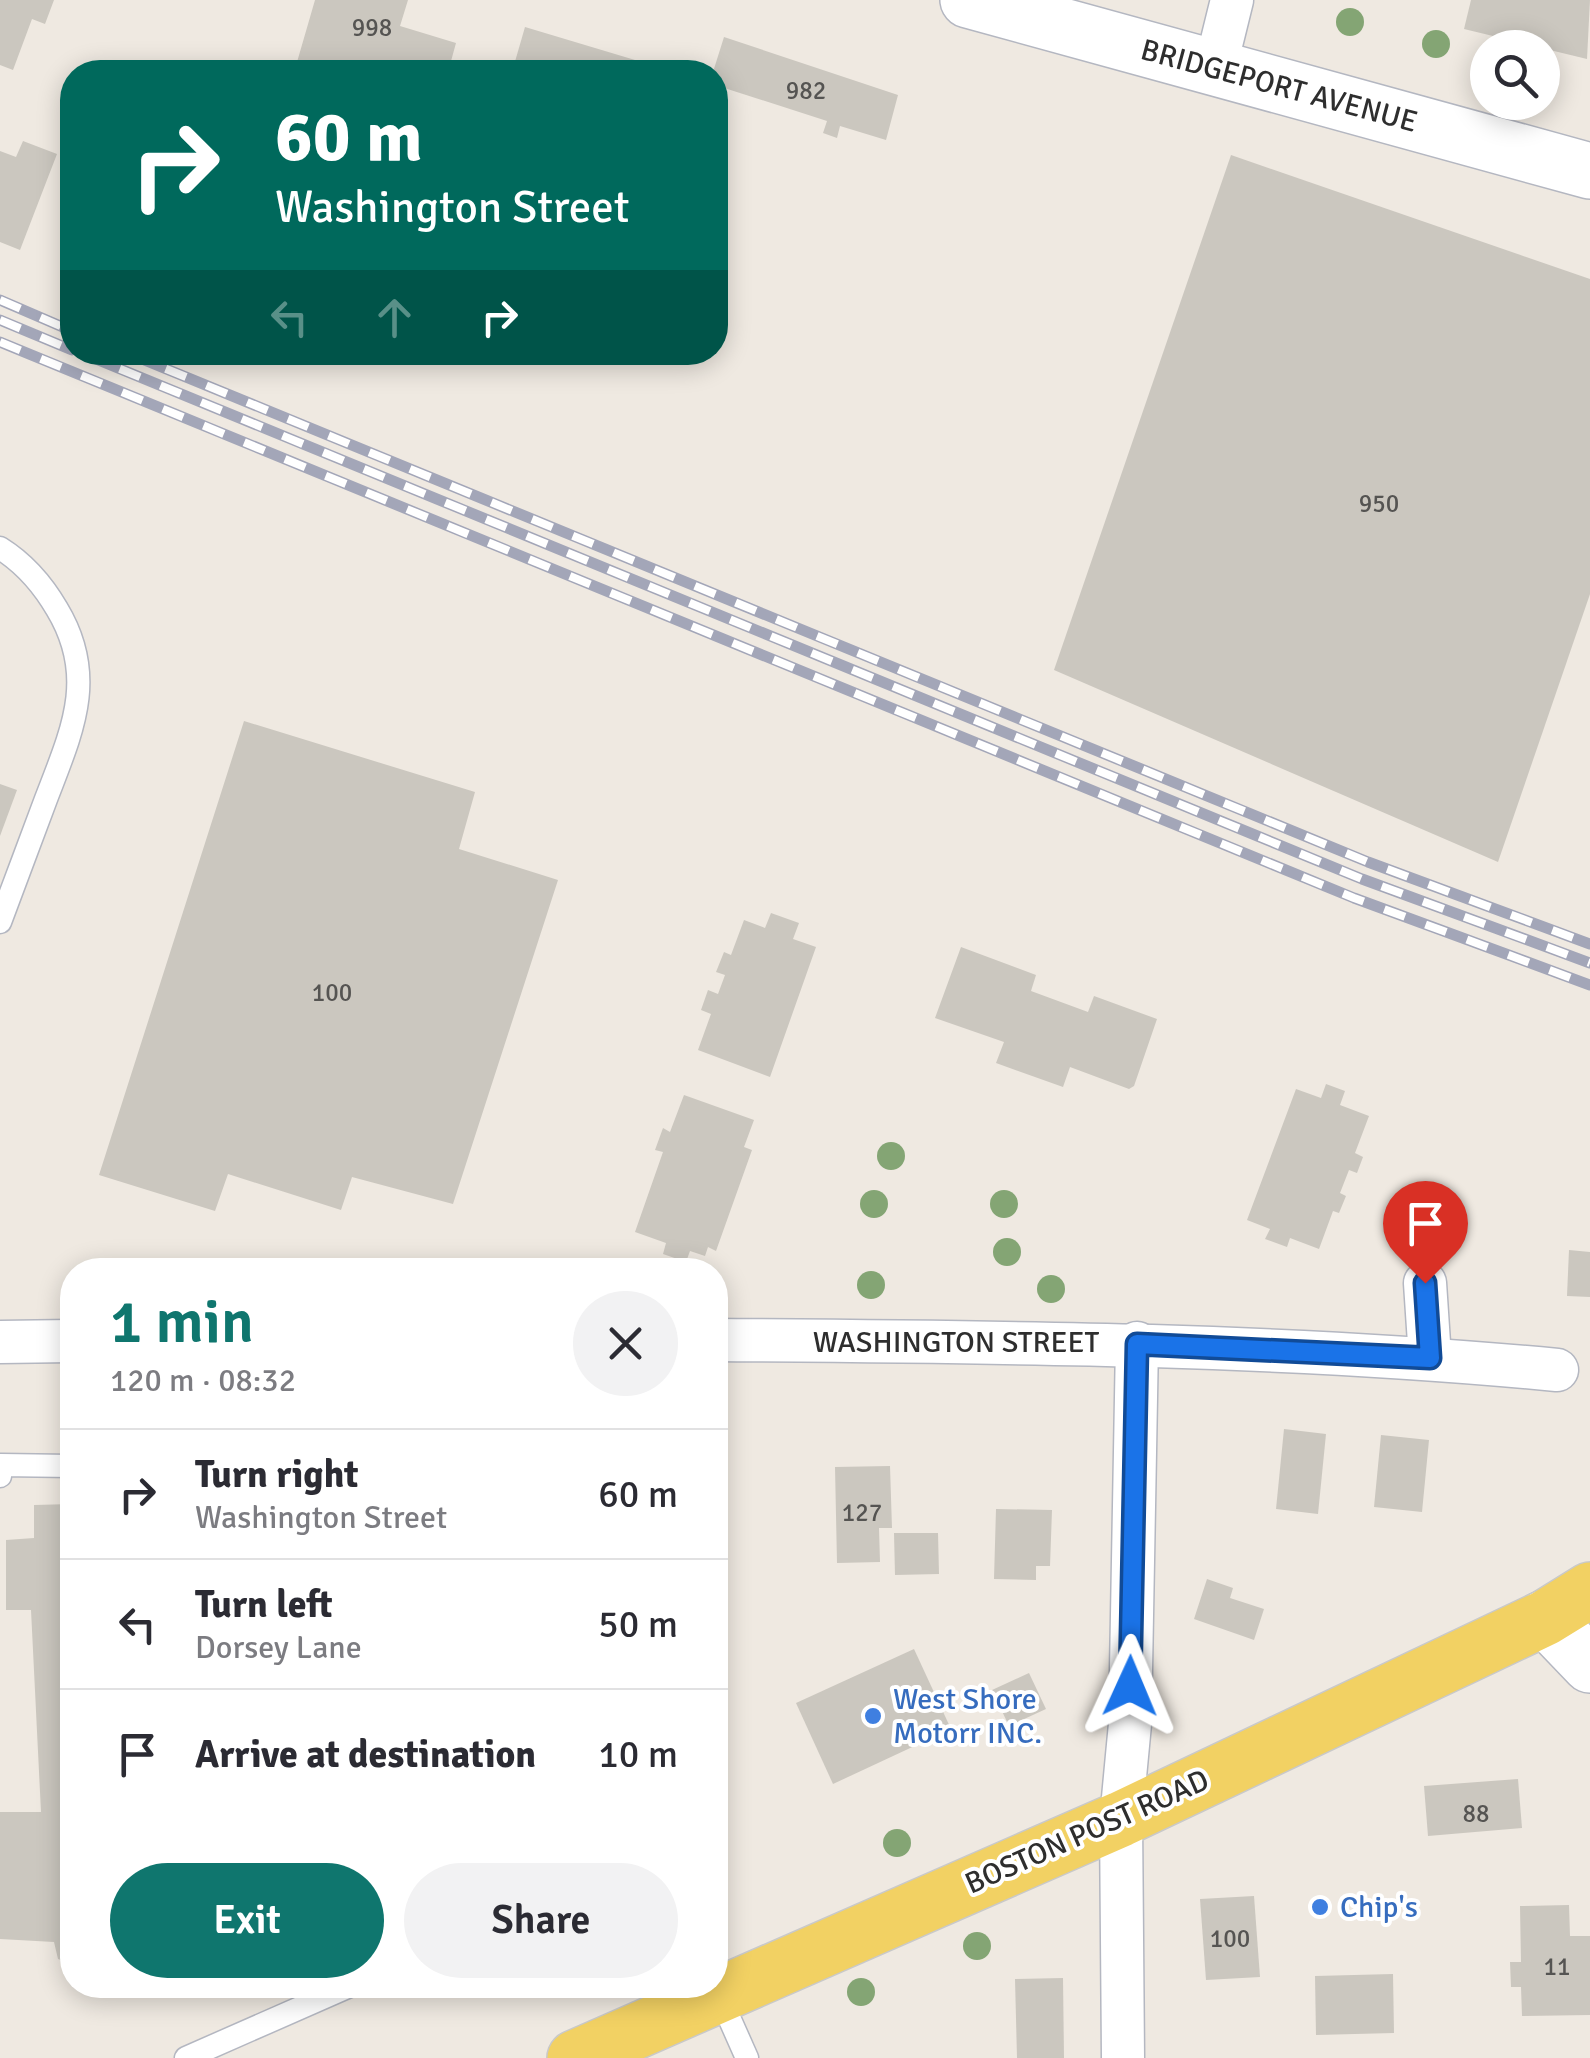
<!DOCTYPE html>
<meta charset="utf-8">
<style>
body{margin:0;font-family:Signika,sans-serif;background:#f2f2f3;color:#2b2b33;height:100vh;display:flex;flex-direction:column;font-size:38px;white-space:nowrap}
*{box-sizing:border-box;margin:0}
p{font-size:32px;color:#7c7c81}
.icon{flex:none;width:55px;height:55px;fill:none;stroke:currentColor;stroke-width:2;stroke-linecap:round;stroke-linejoin:round}
.map{position:relative;flex:1;overflow:hidden}
.side{position:absolute;left:60px;top:1258px;width:668px;height:740px;display:flex;flex-direction:column;background:#fff;border-radius:40px;box-shadow:0 5px 25px #0003}
.side>*{flex:none}
.hud{position:absolute;left:60px;top:60px;width:668px;height:305px;border-radius:40px;box-shadow:0 5px 25px #0003;background:#00695c;color:#fff;overflow:hidden}
.controls{position:absolute;left:1470px;top:30px;display:grid;gap:20px}
.controls a{display:grid;place-items:center;width:90px;height:90px;border-radius:50%;background:#fff;box-shadow:0 5px 25px #0003;font-size:50px}
.pin{position:absolute;display:grid;place-items:center;width:85px;height:85px;color:#fff;margin:-102px -42px;border-radius:50% 50% 50% 0;rotate:-45deg;box-shadow:0 0 10px #0007}
.pin .icon{rotate:45deg}
.me{position:absolute;width:110px;margin:-55px;rotate:1deg;stroke-linejoin:round;filter:drop-shadow(0 0 8px #0008)}
.turn{display:flex;align-items:center;gap:35px;height:210px;padding:0 50px;font-size:45px}
.turn .icon{width:130px;height:130px;stroke-width:2.5}
.turn b{display:block;font-size:70px;line-height:85px}
.lanes{display:flex;align-items:center;height:95px;padding:0 50px;background:#0003;justify-content:center;gap:50px;direction:ltr}
.lanes .off{opacity:.35}
.round{display:grid;place-items:center;flex:none;width:105px;height:105px;border-radius:52px;background:#f2f2f3}
.overview{display:flex;align-items:center;justify-content:space-between;height:170px;padding:0 50px}
h1{font-size:60px;font-weight:600;line-height:75px;color:#0f766e}
.action{display:flex;gap:20px;margin-top:auto;padding:20px 50px}
.action a{flex:1;height:115px;border-radius:60px;background:#0f766e;color:#fff;font-size:40px;font-weight:600;line-height:115px;text-align:center}
.action a+a{background:#f2f2f3;color:#2b2b33}
ul{padding:0;list-style:none}
li{display:flex;align-items:center;gap:30px;height:130px;padding:0 50px;border-top:2px solid #e1e1e2}
li div{flex:1}
li b{display:block;font-size:38px}
li em{font-style:normal}
.map>svg:first-child{display:block}
</style>
<div class="map">
<svg width="1590" height="2058" viewBox="0 0 1590 2058">
<rect width="100%" height="100%" fill="#efe9e1"/>
<g fill="#cbc7bf">
<path d="M0,0H54L45,24L32,19L13,70L0,65Z"/>
<path d="M315,0H408L400,26L456,43L448,72L295,69Z"/>
<path d="M1471,0H1590L1587,59L1464,29Z"/>
<path d="M525,27L665,69L664,72H512Z"/>
<path d="M724,37L898,95L886,140L840,126L837,138L823,133L827,121L715,85L713,72Z"/>
<path d="M23,141L57,154L20,250L0,242V151L16,157Z"/>
<path d="M1231,155L1590,279V594L1498,862L1054,670Z"/>
<path d="M244,721L475,792L459,849L558,880L453,1204L352,1177L341,1210L228,1174L215,1211L99,1175Z"/>
<path d="M0,784L17,790L0,836Z"/>
<path d="M771,913L799,923L793,939L816,947L770,1077L698,1050L711,1014L701,1010L708,990L718,994L725,975L716,972L724,952L731,955L744,920L765,928Z"/>
<path d="M961,947L1036,975L1031,991L1088,1012L1094,996L1157,1019L1134,1086L1129,1089L1070,1067L1063,1087L996,1063L1004,1042L935,1018Z"/>
<path d="M1326,1084L1345,1091L1340,1105L1369,1116L1355,1153L1363,1157L1357,1173L1349,1170L1340,1193L1346,1196L1339,1213L1333,1211L1319,1249L1290,1238L1287,1247L1265,1239L1270,1229L1247,1220L1296,1089L1321,1098Z"/>
<path d="M684,1095L754,1120L744,1147L752,1150L716,1251L708,1247L705,1256L690,1251L686,1262L663,1254L666,1243L635,1232L663,1152L655,1150L663,1128L670,1132Z"/>
<path d="M1569,1250L1590,1252V1297L1567,1296Z"/>
<path d="M1284,1429L1326,1434L1318,1514L1276,1509Z"/>
<path d="M1381,1435L1429,1440L1422,1512L1374,1507Z"/>
<path d="M890,1466L892,1528H879L880,1562L837,1563L835,1467Z"/>
<path d="M72,1504V1964L58,1959L54,1942L0,1939V1812H41L31,1610H6V1540L34,1538V1505Z"/>
<path d="M996,1509L1052,1510L1050,1566H1036V1580L994,1579Z"/>
<path d="M894,1533H938L939,1574L895,1575Z"/>
<path d="M1207,1579L1233,1588L1230,1598L1264,1609L1254,1640L1194,1619Z"/>
<path d="M914,1649L951,1729L833,1784L796,1703Z"/>
<path d="M1029,1673L1046,1709L1009,1726L992,1690Z"/>
<path d="M1518,1779L1522,1828L1428,1836L1424,1786Z"/>
<path d="M1254,1896L1260,1977L1206,1980L1200,1899Z"/>
<path d="M1569,1905L1570,1936H1590V2015L1522,2016L1521,1987H1511L1510,1962H1521L1520,1906Z"/>
<path d="M1393,1974L1394,2033L1316,2035L1315,1976Z"/>
<path d="M1063,1978L1064,2058H1017L1015,1979Z"/>
</g>
<g fill="none" stroke-linecap="round" stroke-linejoin="round">
<g stroke="#b4b7c1" stroke-width="25">
<g id="service">
<path d="M0,548C24,563 43,585 57,609C98,677 72,731 46,799C31,840 15,881 0,922"/>
<path d="M0,1476L1,1465L72,1466"/>
<path d="M719,1995L747,2058"/>
<path d="M186,2058L352,1985"/>
</g>
</g>
<g stroke="#b4b7c1" stroke-width="45">
<g id="minor">
<path d="M1215,69L1232,0"/>
<path d="M1425,1283L1430,1358"/>
<path d="M715,1340C996,1342 1277,1343 1557,1370"/>
<path d="M0,1342L72,1341"/>
<path d="M1123,2058L1121,1819L1130,1724L1137,1343"/>
</g>
</g>
<g stroke="#b4b7c1" stroke-width="58">
<path id="tertiary" d="M1545,1618L1590,1665"/>
</g>
<g stroke="#b4b7c1" stroke-width="58">
<path id="secondary" d="M968,0L1590,171"/>
</g>
<g stroke="#c9c9c9" stroke-width="58">
<path id="primary" d="M575,2058L1121,1819L1545,1618L1590,1590"/>
</g>
<use href="#service" stroke="#fff" stroke-width="22"/>
<use href="#minor" stroke="#fff" stroke-width="42"/>
<use href="#tertiary" stroke="#fff" stroke-width="55"/>
<use href="#secondary" stroke="#fff" stroke-width="55"/>
<use href="#primary" stroke="#f2d163" stroke-width="55"/>
<g stroke="#a3a6b8" stroke-width="11">
<g id="rail">
<path d="M0,300L72,331"/>
<path d="M0,320L72,350"/>
<path d="M0,342L1354,898L1590,985"/>
<path d="M79,352L1362,879L1590,963"/>
<path d="M125,352L1368,862L1590,944"/>
</g>
</g>
<use href="#rail" stroke="#fff" stroke-width="8" stroke-dasharray="22" stroke-linecap="butt"/>
</g>
<g fill="#84a574">
<circle cx="1350" cy="22" r="14"/>
<circle cx="1436" cy="44" r="14"/>
<circle cx="891" cy="1156" r="14"/>
<circle cx="874" cy="1204" r="14"/>
<circle cx="1004" cy="1204" r="14"/>
<circle cx="1007" cy="1252" r="14"/>
<circle cx="871" cy="1285" r="14"/>
<circle cx="1051" cy="1289" r="14"/>
<circle cx="897" cy="1843" r="14"/>
<circle cx="977" cy="1946" r="14"/>
<circle cx="861" cy="1992" r="14"/>
</g>
<g fill="none" stroke-linecap="round" stroke-linejoin="round">
<g stroke="#114b97" stroke-width="25">
<path id="route" d="M1130,1686L1137,1344L1430,1358L1425,1283"/>
</g>
<use href="#route" stroke="#1a73e8" stroke-width="18"/>
</g>
<g fill="#3f7fe0" stroke="#fff" stroke-width="4">
<circle cx="873" cy="1716" r="10"/>
<circle cx="1320" cy="1907" r="10"/>
</g>
<g text-anchor="middle" dominant-baseline="central" stroke-width="8" stroke-linejoin="round" paint-order="stroke">
<g font-size="25" fill="#555452">
<text x="372" y="27">998</text>
<text x="806" y="90">982</text>
<text x="1379" y="503">950</text>
<text x="332" y="992">100</text>
<text x="862" y="1512">127</text>
<text x="1476" y="1813">88</text>
<text x="1230" y="1938">100</text>
<text x="1557" y="1966">11</text>
</g>
<g font-size="30" fill="#2e2e2e" stroke="#fff">
<text transform="translate(1279 86) rotate(15)">BRIDGEPORT AVENUE</text>
<text x="956" y="1342">WASHINGTON STREET</text>
<text transform="translate(1087 1832) rotate(-24)">BOSTON POST ROAD</text>
</g>
<g font-size="30" fill="#366cbe" stroke="#fff" text-anchor="start">
<text x="893" y="1699">West Shore<tspan x="893" dy="34">Motorr INC.</tspan></text>
<text x="1340" y="1907">Chip's</text>
</g>
</g>
</svg>
<div class="controls">
<a><svg class="icon" aria-label="search" viewBox="0 0 24 24"><circle cx="10" cy="10" r="6"/><path d="M15 15l6 6"/></svg></a>
</div>
<div class="pin" style="left:1425px;top:1283px;background:#d93025"><svg class="icon" aria-label="arrive" viewBox="0 0 24 24"><path d="M6 21V4h12l-3 4 3 4H6"/></svg></div>
<svg class="me" style="left:1130px;top:1686px" viewBox="-20 -20 40 40"><path d="M0-17L14 15 0 8-14 15z" fill="#1a73e8" stroke="#fff" stroke-width="4"/></svg>
<div class="hud">
<div class="turn"><svg class="icon" aria-label="right" viewBox="0 0 24 24"><path d="M7 20v-9h11M14 6l5 5-5 5"/></svg><div><b>60 m</b>Washington Street</div></div>
<div class="lanes"><svg class="icon off" aria-label="left" viewBox="0 0 24 24"><path d="M17 20v-9H6M10 6l-5 5 5 5"/></svg><svg class="icon off" aria-label="ahead" viewBox="0 0 24 24"><path d="M12 20V5M6 11l6-6 6 6"/></svg><svg class="icon" aria-label="right" viewBox="0 0 24 24"><path d="M7 20v-9h11M14 6l5 5-5 5"/></svg></div>
</div>
<section class="side">
<div class="overview"><div><h1>1 min</h1><p>120 m · 08:32</p></div><a class="round"><svg class="icon" aria-label="close" viewBox="0 0 24 24"><path d="M6 6l12 12M18 6L6 18"/></svg></a></div>
<ul>
<li><svg class="icon" aria-label="right" viewBox="0 0 24 24"><path d="M7 20v-9h11M14 6l5 5-5 5"/></svg><div><b>Turn right</b><p>Washington Street</p></div><em>60 m</em></li>
<li><svg class="icon" aria-label="left" viewBox="0 0 24 24"><path d="M17 20v-9H6M10 6l-5 5 5 5"/></svg><div><b>Turn left</b><p>Dorsey Lane</p></div><em>50 m</em></li>
<li><svg class="icon" aria-label="arrive" viewBox="0 0 24 24"><path d="M6 21V4h12l-3 4 3 4H6"/></svg><div><b>Arrive at destination</b></div><em>10 m</em></li>
</ul>
<div class="action"><a>Exit</a><a>Share</a></div>
</section>
</div>
